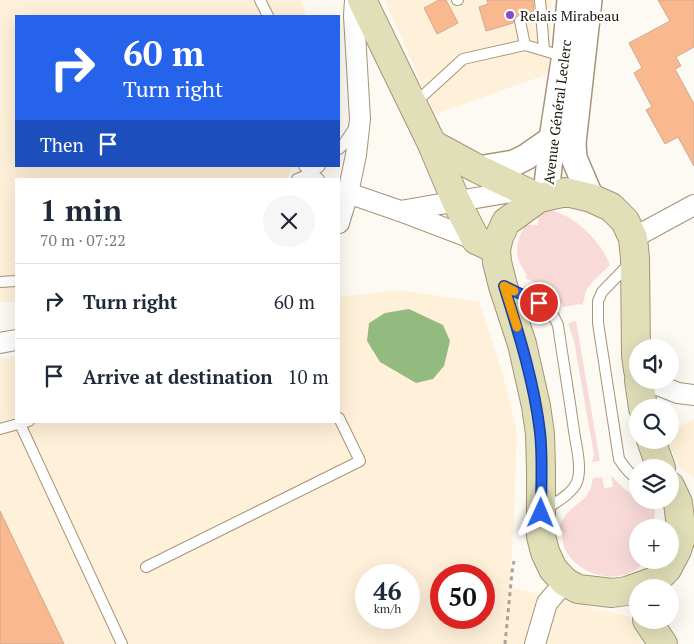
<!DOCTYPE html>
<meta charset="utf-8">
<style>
body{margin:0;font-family:"PT Serif",serif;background:#f6f6f7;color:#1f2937;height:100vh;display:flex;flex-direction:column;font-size:19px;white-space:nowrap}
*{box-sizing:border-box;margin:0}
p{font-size:16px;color:#747a83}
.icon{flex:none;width:28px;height:28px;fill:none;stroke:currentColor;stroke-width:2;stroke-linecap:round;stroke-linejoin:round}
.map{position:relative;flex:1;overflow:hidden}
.sheet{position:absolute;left:15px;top:178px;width:325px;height:245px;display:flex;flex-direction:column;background:#fff;border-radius:0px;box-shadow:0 5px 20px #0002}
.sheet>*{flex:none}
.banner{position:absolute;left:15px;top:15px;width:325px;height:152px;border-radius:0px;box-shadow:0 5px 20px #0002;background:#2563eb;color:#fff;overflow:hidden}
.fabs{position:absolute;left:629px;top:339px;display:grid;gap:10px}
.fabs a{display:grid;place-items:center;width:50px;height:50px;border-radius:50%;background:#fff;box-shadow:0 5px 20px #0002;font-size:25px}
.speed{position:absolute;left:355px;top:564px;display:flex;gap:10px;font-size:25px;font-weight:700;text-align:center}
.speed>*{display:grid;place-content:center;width:65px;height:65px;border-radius:50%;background:#fff;box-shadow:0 5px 20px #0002;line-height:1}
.speed small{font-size:12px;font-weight:400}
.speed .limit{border:8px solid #d22;background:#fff;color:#111}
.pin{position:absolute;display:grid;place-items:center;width:42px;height:42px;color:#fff;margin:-21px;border:2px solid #fff;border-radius:50%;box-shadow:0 1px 5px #0007}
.me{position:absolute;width:55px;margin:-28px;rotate:1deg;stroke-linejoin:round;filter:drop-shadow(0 0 4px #0008)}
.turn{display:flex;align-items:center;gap:18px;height:105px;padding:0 25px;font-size:22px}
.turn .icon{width:65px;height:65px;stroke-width:2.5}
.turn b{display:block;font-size:35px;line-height:42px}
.then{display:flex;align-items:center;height:48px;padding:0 25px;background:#0003;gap:10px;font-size:19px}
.round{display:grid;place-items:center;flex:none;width:52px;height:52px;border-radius:26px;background:#f6f6f7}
.overview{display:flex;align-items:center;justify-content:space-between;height:85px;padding:0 25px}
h1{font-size:30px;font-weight:700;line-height:38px}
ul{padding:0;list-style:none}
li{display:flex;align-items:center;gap:15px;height:75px;padding:0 25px;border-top:1px solid #e0e1e3}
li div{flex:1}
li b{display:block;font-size:19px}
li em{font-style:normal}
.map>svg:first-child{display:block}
</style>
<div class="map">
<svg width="694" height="644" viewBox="0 0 694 644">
<rect width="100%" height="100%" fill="#fdf9f3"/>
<g fill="#fff0d9" fill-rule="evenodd">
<path d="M0,0H300L307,16H16V166H292L287,179H16V302H0Z"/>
<path d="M385,0H552L548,74L435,114Z"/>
<path d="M399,290L479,302L503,375L517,432L514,514L510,587L630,617L642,644H0V359L16,356V421H339V297ZM366,575H409V618H366ZM441,575H484V618H441Z"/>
<path d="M694,419V478L680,467L667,440H670V431Z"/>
</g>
<g fill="#f8dbd8">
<path d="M549,209C555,212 562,214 568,217C585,227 603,246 610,265C603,272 593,280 587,289C584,294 585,300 582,305L580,304L563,307C557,291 539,285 525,278L527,275C513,256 515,245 525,225H538V215Z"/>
<path d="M576,321L600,461L592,462L594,455L574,341L568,323Z"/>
<path d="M611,475C619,484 625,492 637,495L638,500H649L655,507L654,527L638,528V560H647C641,566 633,573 624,575C603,581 576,570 566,551C563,546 563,541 562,536H559C559,532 559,527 561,523C569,503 589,506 593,478L602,477L604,488L613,487Z"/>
</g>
<path fill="#93bb7f" d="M409,309L443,325L450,341L444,366L433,379L416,383L380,362L367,341L369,323L385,313Z"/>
<g fill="#fab88f" stroke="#cbaa96">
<path d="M439,0H446L458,23L437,34L424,8Z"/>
<path d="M487,0H533L534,17L527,19L523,15L518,14L514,18L513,23L486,31L479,7L488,4Z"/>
<path d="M658,0H694V47L676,57L681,66L675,69L694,104V166L678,137L665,144L646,110L652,107L634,73L642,68L629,43L670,21Z"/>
<path d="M0,511L64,644H0Z"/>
</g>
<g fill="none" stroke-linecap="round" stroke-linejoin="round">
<g stroke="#a79476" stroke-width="12">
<g id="service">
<path d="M260,0L268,16"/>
<path d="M457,0H458"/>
<path d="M540,0L544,50"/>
<path d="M520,21L525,45L552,53L565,54"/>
<path d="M415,103L463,59L525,45"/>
<path d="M339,149L343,145L354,128"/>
<path d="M304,166L311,173L319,179"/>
<path d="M297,179L311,173L320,166"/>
<path d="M631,262L602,292L598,301V323L619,459C624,467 629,474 638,479"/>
<path d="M0,282L16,281"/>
<path d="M509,289L539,303L547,309L553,315L558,325C563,360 569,395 574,431C576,445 583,471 576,484C570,495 555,503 544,510"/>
<path d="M20,424L122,644"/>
<path d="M0,429L29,421"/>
<path d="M146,567L360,461L339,418"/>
</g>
</g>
<g stroke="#a79476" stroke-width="22">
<g id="minor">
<path d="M348,193L356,155L360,119L354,16L355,0"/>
<path d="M400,211L523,190"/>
<path d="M339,223L348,193L400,211L476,240"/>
<path d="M633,238L694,205"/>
<path d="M0,343L16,340"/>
<path d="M645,380L678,393L694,395"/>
<path d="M535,644L547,603L565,582"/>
</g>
</g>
<g stroke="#a79476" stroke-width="28">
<g id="tertiary">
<path d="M589,0L573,143L574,158L591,198"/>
<path d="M478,169L514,163L526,157L552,139"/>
<path d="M546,195L552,139L565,54L570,0"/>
</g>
</g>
<g stroke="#a79476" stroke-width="30">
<g id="secondary">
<path d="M362,0L432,144L456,201L476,240L496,249"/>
<path d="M432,144L478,169L539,198"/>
<path d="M638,370L636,355L635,258L633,238L625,221L611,207L591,198L566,192L539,198L506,222L499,237L496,249L497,262L503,286L522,344L536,406L540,434L541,468V536L545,552L553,569L565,582L578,589L612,593L627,591L655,581L667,569L677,550L682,535L678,503L670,486"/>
<path d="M639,380L643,408"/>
<path d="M651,440L661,468"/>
<path d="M647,620L663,644"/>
</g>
</g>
<path stroke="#a8a39b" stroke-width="3" stroke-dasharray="4 4" stroke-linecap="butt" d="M505,644L512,572L514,561"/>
<use href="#service" stroke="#fff" stroke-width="10"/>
<use href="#minor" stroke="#fff" stroke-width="20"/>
<use href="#tertiary" stroke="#fff" stroke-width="25"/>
<use href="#secondary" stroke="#e0dfb8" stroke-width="28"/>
</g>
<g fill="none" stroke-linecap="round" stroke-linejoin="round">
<g stroke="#184099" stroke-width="12">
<path id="route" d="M539,303L504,286C519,334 534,382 540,432C543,459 541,486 541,513"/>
</g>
<use href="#route" stroke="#2563eb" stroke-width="9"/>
<path stroke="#f59e0b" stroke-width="9" d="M514,291L504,286L517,327"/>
</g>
<circle fill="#844cc4" stroke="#fff" stroke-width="2" cx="510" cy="15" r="5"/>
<g text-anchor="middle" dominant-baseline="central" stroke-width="4.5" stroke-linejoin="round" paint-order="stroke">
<g font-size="14" fill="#191307" stroke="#fff" text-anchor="start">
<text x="520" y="15">Relais Mirabeau</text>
</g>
<g font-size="14" fill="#191307" stroke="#fff">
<text transform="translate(557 112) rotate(-83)">Avenue Général Leclerc</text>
</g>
</g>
</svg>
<div class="fabs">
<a><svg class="icon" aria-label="sound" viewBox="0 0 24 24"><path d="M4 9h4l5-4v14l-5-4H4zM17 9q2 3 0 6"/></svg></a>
<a><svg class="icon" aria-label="search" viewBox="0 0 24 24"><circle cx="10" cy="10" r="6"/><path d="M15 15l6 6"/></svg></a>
<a><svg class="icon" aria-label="layers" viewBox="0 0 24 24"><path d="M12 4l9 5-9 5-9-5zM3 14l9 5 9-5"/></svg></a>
<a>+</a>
<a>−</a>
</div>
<div class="speed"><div>46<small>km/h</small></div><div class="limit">50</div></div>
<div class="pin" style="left:539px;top:303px;background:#d93025"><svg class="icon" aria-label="arrive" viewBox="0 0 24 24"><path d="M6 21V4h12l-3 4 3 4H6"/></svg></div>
<svg class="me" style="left:541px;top:513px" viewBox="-20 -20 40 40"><path d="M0-17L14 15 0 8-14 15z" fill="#2563eb" stroke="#fff" stroke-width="4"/></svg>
<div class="banner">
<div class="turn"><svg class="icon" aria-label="right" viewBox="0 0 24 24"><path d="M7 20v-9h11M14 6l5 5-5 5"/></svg><div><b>60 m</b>Turn right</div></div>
<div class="then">Then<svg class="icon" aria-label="arrive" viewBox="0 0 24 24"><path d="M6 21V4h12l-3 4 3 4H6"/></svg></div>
</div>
<section class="sheet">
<div class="overview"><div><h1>1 min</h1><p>70 m · 07:22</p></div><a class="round"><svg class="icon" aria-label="close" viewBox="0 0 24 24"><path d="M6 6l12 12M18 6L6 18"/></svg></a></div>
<ul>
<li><svg class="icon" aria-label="right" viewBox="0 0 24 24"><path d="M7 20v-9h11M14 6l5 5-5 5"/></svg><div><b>Turn right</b></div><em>60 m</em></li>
<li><svg class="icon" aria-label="arrive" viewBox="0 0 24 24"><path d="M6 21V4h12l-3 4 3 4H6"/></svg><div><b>Arrive at destination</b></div><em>10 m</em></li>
</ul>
</section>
</div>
